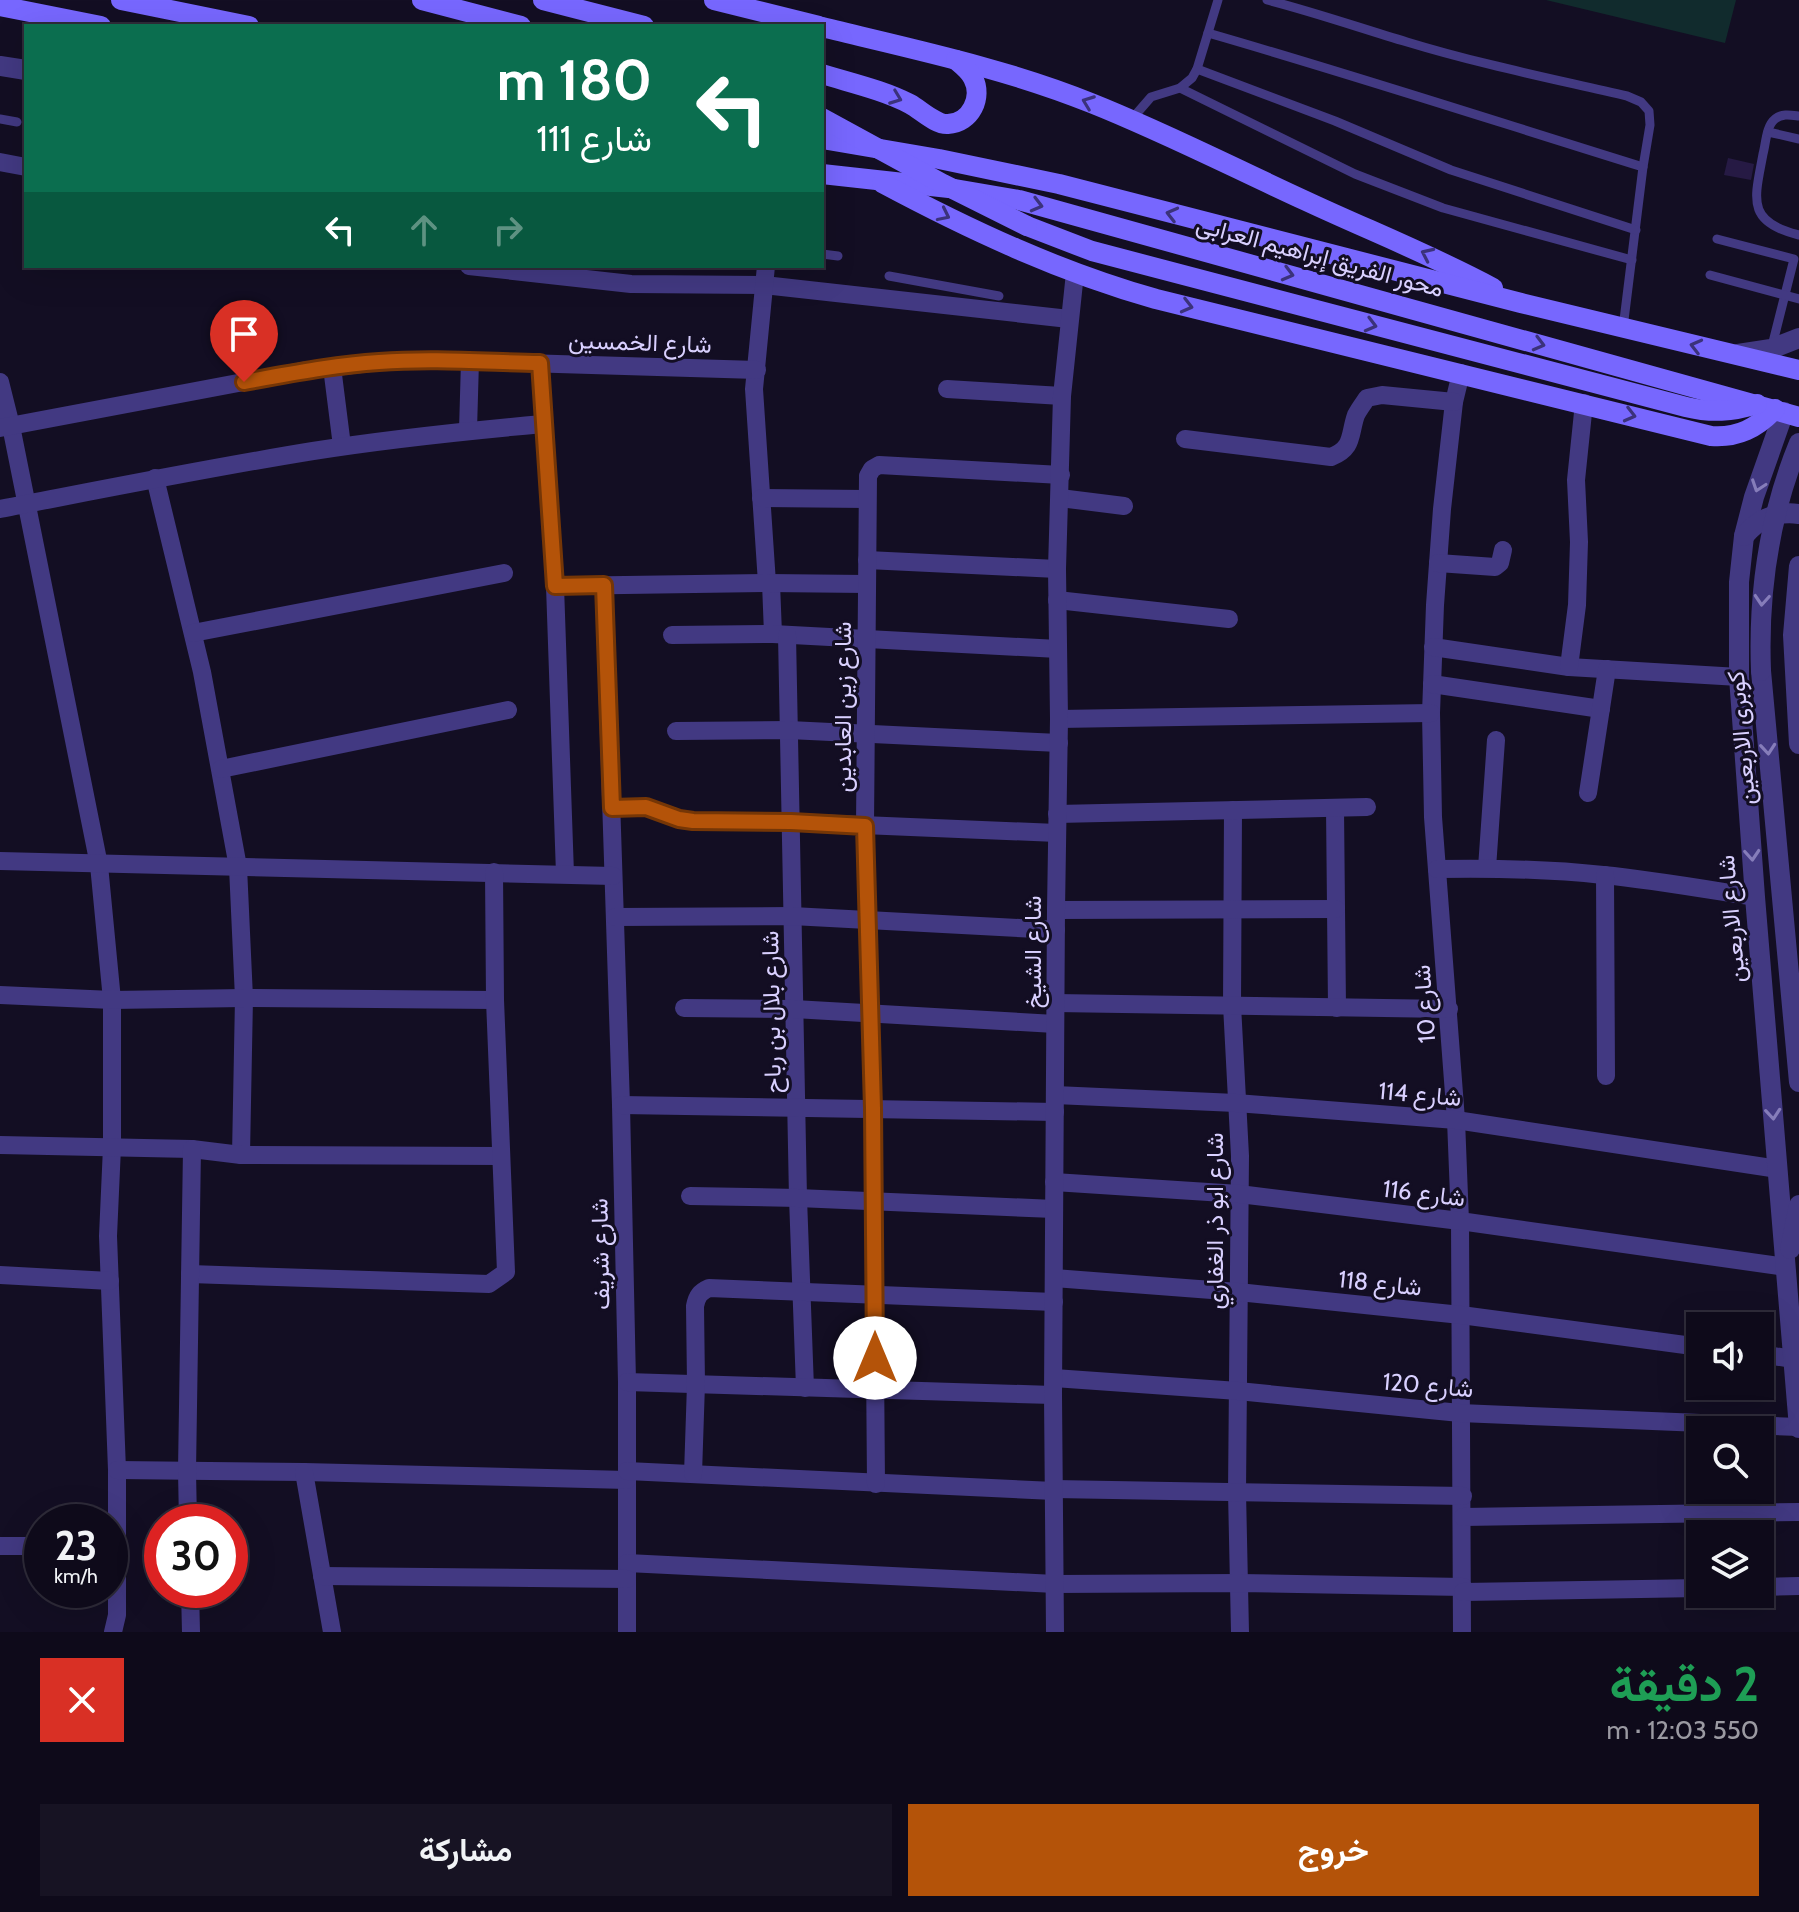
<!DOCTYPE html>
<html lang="ar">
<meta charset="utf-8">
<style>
body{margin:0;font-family:Cabin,Vazirmatn,sans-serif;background:#171323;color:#f1f3f6;direction:rtl;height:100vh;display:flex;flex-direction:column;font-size:30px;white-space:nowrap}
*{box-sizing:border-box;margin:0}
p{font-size:26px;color:#9b9aa2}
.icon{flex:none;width:44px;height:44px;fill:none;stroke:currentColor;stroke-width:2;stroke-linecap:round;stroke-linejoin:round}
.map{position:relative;height:1632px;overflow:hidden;direction:ltr}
.drawer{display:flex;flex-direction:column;background:#0e0a1a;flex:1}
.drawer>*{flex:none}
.guide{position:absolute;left:24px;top:24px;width:800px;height:244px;border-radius:0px;box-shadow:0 8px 32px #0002,0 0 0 2px #2e2b39;direction:rtl;background:#0b6e4f;color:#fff;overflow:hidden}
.controls{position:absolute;left:1686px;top:1312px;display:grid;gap:16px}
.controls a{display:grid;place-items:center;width:88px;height:88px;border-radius:0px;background:#0e0a1a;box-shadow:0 8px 32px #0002,0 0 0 2px #2e2b39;font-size:40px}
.speed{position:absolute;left:24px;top:1504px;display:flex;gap:16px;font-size:40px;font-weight:700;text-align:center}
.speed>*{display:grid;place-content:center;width:104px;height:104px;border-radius:50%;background:#0e0a1a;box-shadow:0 8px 32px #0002,0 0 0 2px #2e2b39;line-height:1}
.speed small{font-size:20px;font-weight:400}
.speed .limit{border:12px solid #d22;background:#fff;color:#111}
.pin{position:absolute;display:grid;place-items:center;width:68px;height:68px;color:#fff;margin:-82px -34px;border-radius:50% 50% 50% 0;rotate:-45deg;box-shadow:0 0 8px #0007}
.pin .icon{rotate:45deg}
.me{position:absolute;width:88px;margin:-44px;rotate:0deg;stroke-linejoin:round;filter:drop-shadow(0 0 6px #0008)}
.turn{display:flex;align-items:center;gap:28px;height:168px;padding:0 40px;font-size:36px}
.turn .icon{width:104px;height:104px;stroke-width:2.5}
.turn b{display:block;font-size:56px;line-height:68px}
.lanes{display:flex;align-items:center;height:76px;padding:0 40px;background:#0003;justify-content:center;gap:40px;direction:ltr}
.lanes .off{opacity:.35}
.round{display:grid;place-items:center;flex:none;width:84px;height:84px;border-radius:0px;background:#171323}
.overview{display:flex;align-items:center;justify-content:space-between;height:136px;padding:0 40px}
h1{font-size:48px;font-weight:700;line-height:60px;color:#1e9e55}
.action{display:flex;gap:16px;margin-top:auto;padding:16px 40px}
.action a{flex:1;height:92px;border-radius:0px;background:#b45309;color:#fff;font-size:32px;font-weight:700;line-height:92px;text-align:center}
.action a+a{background:#171323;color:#f1f3f6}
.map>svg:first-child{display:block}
</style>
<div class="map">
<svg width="1799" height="1632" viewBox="0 0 1799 1632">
<rect width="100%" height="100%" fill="#130e23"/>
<path fill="#112b2d" d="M1546,0H1736L1725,43Z"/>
<path fill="#261a44" d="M1728,158L1754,164L1751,180L1724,175Z"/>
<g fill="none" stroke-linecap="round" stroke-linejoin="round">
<g stroke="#423982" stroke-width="9">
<path d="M1267,0C1314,12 1360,28 1407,42C1479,64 1554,79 1627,96L1641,102L1649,111L1650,125L1643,167L1623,328"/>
<path d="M1208,33C1354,75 1498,122 1643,167"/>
<path d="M1197,69L1335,121L1451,170L1636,230"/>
<path d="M1180,88L1355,174L1443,208L1632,260"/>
<path d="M1799,116C1791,115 1782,113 1775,119C1766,126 1766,143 1763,154C1755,198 1745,222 1799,235"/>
<path d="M0,119L17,122"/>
<path d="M1131,120L1151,97L1180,88L1192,78L1197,69L1218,0"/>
<path d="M1768,132L1799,139"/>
<path d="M1717,239L1794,259L1772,346"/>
<path d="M822,254L838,256"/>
<path d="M1710,275L1799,299"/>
<path d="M889,276L999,296"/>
</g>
<g stroke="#423982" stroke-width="18">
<path d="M0,162L26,167"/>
<path d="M469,266L631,284L764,285L1069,319"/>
<path d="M766,266L754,389L767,583"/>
<path d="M540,363L555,586L565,874"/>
<path d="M332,367L342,446"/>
<path d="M1461,373L1454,402L1442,509L1435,605L1431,713L1433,817L1456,1120L1460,1221L1462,1632"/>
<path d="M0,382L11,426L99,865L112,1000V1147L108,1236L117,1470V1615L113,1632"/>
<path d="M947,389L1062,396"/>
<path d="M0,428L302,371L378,362L424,360L757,370"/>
<path d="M468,430L470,361"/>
<path d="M1185,439L1331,457C1354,448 1349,435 1356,415C1359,409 1363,404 1367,398L1382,395L1454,402"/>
<path d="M155,478L202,672L238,867L244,998L241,1155"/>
<path d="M761,498L867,499"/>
<path d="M1060,498L1124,506"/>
<path d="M0,509C104,489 208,468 313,451C389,439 466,431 543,424"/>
<path d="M867,560L1057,569"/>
<path d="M1438,563L1495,567L1500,563L1503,550"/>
<path d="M771,583L773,634"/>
<path d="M604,585L621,1105L627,1382V1632"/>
<path d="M555,586L767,583L867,584"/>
<path d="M1057,600L1229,619"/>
<path d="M193,633L504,573"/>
<path d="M672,635L773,634L1058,649"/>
<path d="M787,635L798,1198L805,1388"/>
<path d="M1433,647L1569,667L1739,677"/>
<path d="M1569,667L1577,605L1579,542L1576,480L1584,403"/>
<path d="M1432,684L1601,709"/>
<path d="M1059,719L1431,713"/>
<path d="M676,731L789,730L1059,743"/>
<path d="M221,769L508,710"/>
<path d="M1588,793L1607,669"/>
<path d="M612,808L646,807L679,819L693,821L791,822L1057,833"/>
<path d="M1335,808L1337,1008"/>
<path d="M1233,810L1232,1005L1240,1156L1237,1492L1240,1632"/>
<path d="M1057,814L1367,807"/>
<path d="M0,861L613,876"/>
<path d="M1487,868L1496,740"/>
<path d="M1437,869C1493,868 1548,869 1603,875C1654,880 1704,889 1755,897"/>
<path d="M1605,875L1606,1076"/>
<path d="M1056,910L1336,909"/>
<path d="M615,917L792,916L1056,930"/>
<path d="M0,995L112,1000L244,998L495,1000"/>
<path d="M1055,1003L1449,1009"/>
<path d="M684,1008L794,1009L1055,1024"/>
<path d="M1055,1095L1236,1103L1456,1120L1778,1169"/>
<path d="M621,1105L1055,1112"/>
<path d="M0,1145L192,1149L241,1155L501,1156"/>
<path d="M1054,1182L1239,1194L1460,1221L1786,1267"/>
<path d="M690,1196L798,1198L1054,1209"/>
<path d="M190,1274L489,1284L506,1272L495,1000L494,872"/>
<path d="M0,1275L110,1281"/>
<path d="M1054,1278L1238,1292L1461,1315L1700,1347"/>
<path d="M1760,1354L1793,1359"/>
<path d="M1054,1378L1238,1391L1460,1413L1799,1427"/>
<path d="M627,1382L1053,1395"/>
<path d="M117,1470L304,1472L627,1480"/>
<path d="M627,1471L1054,1491"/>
<path d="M304,1472L332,1632"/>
<path d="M693,1474L696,1384L695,1306C697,1296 700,1292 709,1288L1054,1302"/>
<path d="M876,1484L873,1108L865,826L868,476L872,469L879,465L1061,475"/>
<path d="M1054,1489L1463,1496"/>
<path d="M1463,1517L1799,1512"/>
<path d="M188,1522L187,1471L192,1149"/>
<path d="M0,1546H42"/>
<path d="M627,1563L1055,1584L1239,1583L1463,1587"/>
<path d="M322,1576L627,1579"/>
<path d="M1760,1587L1799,1586"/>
<path d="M190,1590L191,1632"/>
<path d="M1463,1592L1700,1588"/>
<path d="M1055,1632L1053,1395L1056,910L1059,719L1057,569L1062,396L1075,273"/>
</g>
<g stroke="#423982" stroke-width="20">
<path d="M0,66L26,70"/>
<path d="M1738,354L1771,349L1799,338"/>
<path d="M1784,412L1754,497L1744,536L1739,582V677L1755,897L1799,1428"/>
<path d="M1744,536C1759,518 1776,511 1799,514"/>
<path d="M1799,566L1793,635L1799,744"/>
<path d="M1761,671L1799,1082"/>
<path d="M1790,1249L1799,1205"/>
</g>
<g stroke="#7767fe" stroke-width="20">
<path d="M121,0L249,26"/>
<path d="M422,0L521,26"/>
<path d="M543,0L644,26"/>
<path d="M714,0L819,26"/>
<path d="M0,6L101,26"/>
<path d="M822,27C912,49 1004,68 1091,103C1164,132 1234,168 1306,201C1368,230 1432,255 1493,288"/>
<path d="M822,74C851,83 883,90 910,104C921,110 936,125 948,124C971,123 983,97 973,78C969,70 962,65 956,60"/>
<path d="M822,139L939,159L1059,184L1521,303L1799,370"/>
<path d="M822,174L949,188L1019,200L1799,417"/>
<path d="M882,183C970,230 1060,272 1156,299L1711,436C1738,438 1757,428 1775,409"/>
<path d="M1027,226L1092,251L1686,407C1711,413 1732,412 1757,404"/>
</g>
<path stroke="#423982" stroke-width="20" d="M1761,671C1758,592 1769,516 1799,443"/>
<path stroke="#7767fe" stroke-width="20" d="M822,118L943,184L1027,226"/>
</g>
<defs><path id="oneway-chevron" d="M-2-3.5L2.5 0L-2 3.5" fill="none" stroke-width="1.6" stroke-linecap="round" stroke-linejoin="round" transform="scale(2)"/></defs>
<g stroke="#3b327b">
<use href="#oneway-chevron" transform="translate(896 98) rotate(21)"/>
<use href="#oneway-chevron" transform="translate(1088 102) rotate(-159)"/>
<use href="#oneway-chevron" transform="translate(1037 205) rotate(15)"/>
<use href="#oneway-chevron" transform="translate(1172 214) rotate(-166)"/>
<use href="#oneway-chevron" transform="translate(944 215) rotate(26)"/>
<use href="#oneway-chevron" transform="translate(1427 254) rotate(-155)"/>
<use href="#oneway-chevron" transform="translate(1288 274) rotate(15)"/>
<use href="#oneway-chevron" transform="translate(1187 306) rotate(14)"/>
<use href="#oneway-chevron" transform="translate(1371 325) rotate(15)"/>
<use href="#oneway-chevron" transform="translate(1539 344) rotate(15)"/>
<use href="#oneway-chevron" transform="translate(1696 346) rotate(-166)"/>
<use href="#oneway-chevron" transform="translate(1630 415) rotate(14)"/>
</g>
<g stroke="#867dba">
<use href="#oneway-chevron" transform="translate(1758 486) rotate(109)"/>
<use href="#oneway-chevron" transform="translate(1762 600) rotate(94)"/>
<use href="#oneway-chevron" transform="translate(1768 749) rotate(85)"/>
<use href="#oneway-chevron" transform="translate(1752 855) rotate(86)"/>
<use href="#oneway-chevron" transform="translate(1773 1114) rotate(85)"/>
</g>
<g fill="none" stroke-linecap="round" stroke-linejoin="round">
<g stroke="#753606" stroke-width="20">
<path id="route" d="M244,382C289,374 333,365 379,362C432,358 486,362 540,363L555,586L604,585L612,808L646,807L679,819L693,821L791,822L865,826L873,1108L875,1358"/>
</g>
<use href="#route" stroke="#b45309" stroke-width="14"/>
</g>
<g text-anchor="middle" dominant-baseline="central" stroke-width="6" stroke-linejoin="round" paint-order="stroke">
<g font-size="24" fill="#d9d0ff" stroke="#130e23">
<text transform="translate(1320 256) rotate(15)">محور الفريق إبراهيم العرابى</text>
<text transform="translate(640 342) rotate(2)">شارع الخمسين</text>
<text transform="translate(842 707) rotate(-90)">شارع زين العابدين</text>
<text transform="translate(1741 738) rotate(-95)">كوبرى الاربعين</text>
<text transform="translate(1731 919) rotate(-95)">شارع الاربعين</text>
<text transform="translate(1032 952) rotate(-90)">شارع الشيخ</text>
<text transform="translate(1424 1004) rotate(-94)">شارع 10</text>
<text transform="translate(771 1012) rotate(-91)">شارع بلال بن رباح</text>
<text transform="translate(1420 1094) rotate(5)">شارع 114</text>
<text transform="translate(1424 1193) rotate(7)">شارع 116</text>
<text transform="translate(1214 1221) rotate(-90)">شارع ابو ذر الغفاري</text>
<text transform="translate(600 1254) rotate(-91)">شارع شريف</text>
<text transform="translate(1380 1283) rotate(6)">شارع 118</text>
<text transform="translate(1428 1385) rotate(5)">شارع 120</text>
</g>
</g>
</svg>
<div class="controls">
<a><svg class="icon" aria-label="sound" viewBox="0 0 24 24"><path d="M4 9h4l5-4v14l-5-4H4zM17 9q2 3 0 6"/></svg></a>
<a><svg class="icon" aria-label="search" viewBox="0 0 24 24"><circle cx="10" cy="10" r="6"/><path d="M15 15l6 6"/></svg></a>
<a><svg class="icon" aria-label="layers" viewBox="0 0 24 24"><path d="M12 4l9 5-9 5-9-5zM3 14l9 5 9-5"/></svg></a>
</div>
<div class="speed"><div>23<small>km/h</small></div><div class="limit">30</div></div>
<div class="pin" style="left:244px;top:382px;background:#d93025"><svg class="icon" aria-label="arrive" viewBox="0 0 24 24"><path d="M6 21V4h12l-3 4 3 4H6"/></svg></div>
<svg class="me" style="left:875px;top:1358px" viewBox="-20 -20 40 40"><circle r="19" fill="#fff"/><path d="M0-13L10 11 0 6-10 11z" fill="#b45309"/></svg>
<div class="guide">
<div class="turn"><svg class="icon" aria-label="left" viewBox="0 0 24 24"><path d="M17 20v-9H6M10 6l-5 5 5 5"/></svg><div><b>180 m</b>شارع 111</div></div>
<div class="lanes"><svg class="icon" aria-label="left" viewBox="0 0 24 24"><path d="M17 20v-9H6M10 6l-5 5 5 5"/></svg><svg class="icon off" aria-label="ahead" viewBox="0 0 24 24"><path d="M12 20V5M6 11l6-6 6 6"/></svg><svg class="icon off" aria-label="right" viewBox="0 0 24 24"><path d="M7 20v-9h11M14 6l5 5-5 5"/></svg></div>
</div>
</div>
<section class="drawer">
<div class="overview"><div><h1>2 دقيقة</h1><p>550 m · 12:03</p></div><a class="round" style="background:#d93025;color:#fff"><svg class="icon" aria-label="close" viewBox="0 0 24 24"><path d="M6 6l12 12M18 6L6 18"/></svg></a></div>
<div class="action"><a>خروج</a><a>مشاركة</a></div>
</section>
